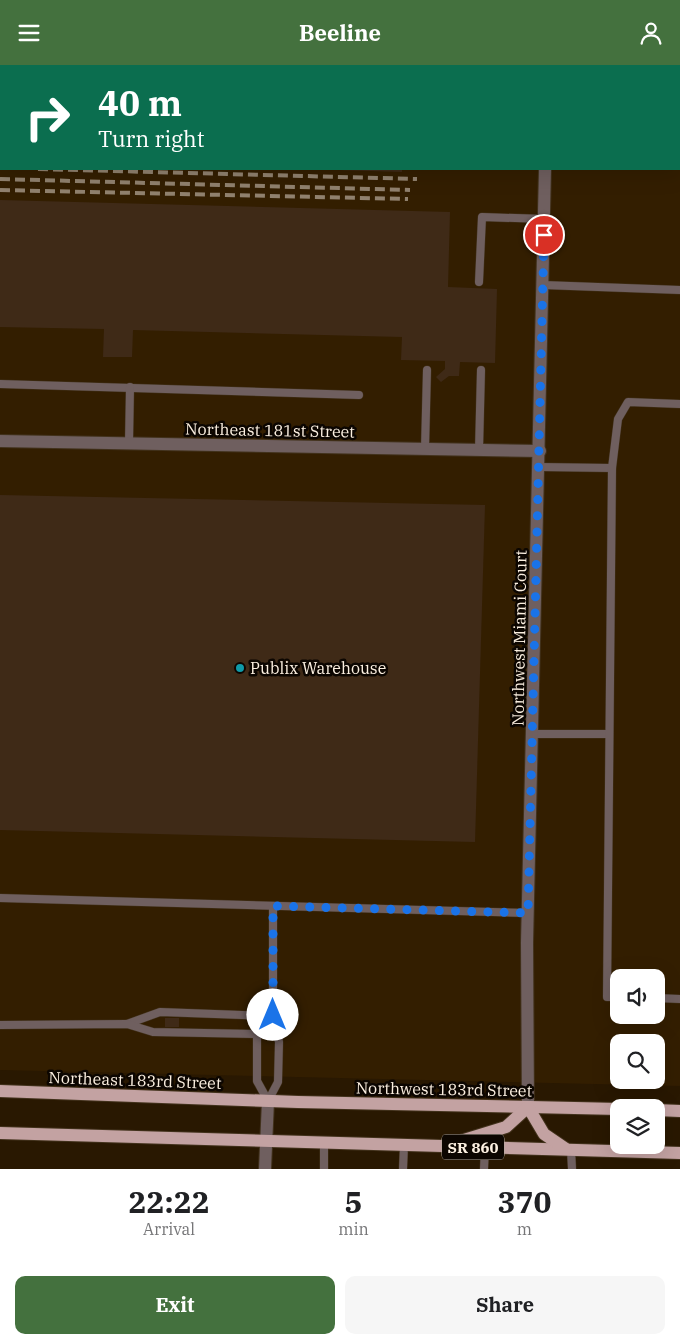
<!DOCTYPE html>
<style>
body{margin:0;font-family:"IBM Plex Serif",serif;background:#f6f6f6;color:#202124;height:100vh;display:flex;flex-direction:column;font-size:19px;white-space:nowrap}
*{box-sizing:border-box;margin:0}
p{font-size:16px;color:#757577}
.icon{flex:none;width:28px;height:28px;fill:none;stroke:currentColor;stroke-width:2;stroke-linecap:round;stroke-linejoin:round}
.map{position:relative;height:1104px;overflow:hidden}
.panel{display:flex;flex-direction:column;background:#fff;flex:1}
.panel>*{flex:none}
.hud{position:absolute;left:0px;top:0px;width:680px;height:105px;box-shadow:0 5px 20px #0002;background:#0b6e4f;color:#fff;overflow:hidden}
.fabs{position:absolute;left:610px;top:904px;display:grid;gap:10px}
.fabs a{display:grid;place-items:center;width:55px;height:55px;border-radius:10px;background:#fff;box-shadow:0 5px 20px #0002;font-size:25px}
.pin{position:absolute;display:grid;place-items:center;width:42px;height:42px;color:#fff;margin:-21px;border:2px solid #fff;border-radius:50%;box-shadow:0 1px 5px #0007}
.me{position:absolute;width:55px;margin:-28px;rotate:0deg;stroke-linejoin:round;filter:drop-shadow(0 0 4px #0008)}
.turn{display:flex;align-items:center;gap:18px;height:105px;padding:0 15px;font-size:22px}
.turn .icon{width:65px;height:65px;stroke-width:2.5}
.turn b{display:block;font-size:35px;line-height:42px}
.eta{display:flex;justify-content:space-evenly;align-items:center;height:85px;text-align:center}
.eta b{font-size:30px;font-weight:700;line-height:35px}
.button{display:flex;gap:10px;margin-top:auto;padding:10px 15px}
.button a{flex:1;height:58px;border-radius:10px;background:#44713e;color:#fff;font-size:20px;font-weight:700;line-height:58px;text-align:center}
.button a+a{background:#f6f6f6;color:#202124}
header{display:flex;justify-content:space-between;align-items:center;height:65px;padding:0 15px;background:#44713e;color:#fff;font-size:22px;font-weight:700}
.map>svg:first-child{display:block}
</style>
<header><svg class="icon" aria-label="menu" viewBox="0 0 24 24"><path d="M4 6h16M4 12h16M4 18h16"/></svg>Beeline<svg class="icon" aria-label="person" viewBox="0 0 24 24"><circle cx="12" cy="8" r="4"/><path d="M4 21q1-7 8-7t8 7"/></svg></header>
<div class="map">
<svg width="680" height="1104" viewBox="0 0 680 1104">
<rect width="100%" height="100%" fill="#291801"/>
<path fill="#331e00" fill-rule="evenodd" d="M0,0H680V1021L0,1005ZM1,1H679V104H1ZM619,912H656V950H619ZM619,978H656V1015H619Z"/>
<g fill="#3f2a17">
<path d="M337,104H402V107L337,105Z"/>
<path d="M0,135L450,147L448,222L497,224L495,298L460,297L459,311H449L441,317L436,312L445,304V296L401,295L402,272L133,265L132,292H103L104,264L0,262Z"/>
<path d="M0,430L485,440L475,777L0,765Z"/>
<rect x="165" y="953" width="14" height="9"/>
</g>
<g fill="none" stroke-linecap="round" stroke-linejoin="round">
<g stroke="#42321c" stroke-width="9">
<g id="service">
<path d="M425,1V0"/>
<path d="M479,217L482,152L545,154"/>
<path d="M543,220L680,225"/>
<path d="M0,319L359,330"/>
<path d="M129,378L130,322"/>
<path d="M425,384L427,305"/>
<path d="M479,385L481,305"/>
<path d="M539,402L612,403"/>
<path d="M533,669H609"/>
<path d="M0,833L528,848"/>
<path d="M619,932H607L612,403L618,354L628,337L680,339"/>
<path d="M656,933L680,934"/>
<path d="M273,951V841"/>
<path d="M127,959L160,947L273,951L279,977L278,1017L268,1036"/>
<path d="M0,960L127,959L153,967L257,969V1016L268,1036"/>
<path d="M571,1085L572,1104"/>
<path d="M324,1104V1078"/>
<path d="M403,1104L404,1080"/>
<path d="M484,1104L485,1082"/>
</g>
</g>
<g stroke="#42321c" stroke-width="14">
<g id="minor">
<path d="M547,1V0"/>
<path d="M0,376L540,386"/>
<path d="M528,1042L527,878L545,104"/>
</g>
</g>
<g stroke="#42321c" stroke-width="14">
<path id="tertiary" d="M265,1104L268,1036"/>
</g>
<g stroke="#42321c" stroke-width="14">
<g id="primary">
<path d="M0,1026L298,1037L619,1044"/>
<path d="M656,1045L680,1046"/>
<path d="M0,1068L680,1088"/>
<path d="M454,1078L506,1062L528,1042L544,1069L566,1084"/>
</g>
</g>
<use href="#service" stroke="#6f5f5f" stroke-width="8"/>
<use href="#minor" stroke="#6f5f5f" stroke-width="12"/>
<use href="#tertiary" stroke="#6f5f5f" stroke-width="12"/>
<use href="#primary" stroke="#c3a2a2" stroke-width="12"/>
<g stroke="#90816e" stroke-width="4" stroke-dasharray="10 5" stroke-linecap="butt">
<path d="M0,103H1"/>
<path d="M38,104L417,114"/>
<path d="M0,114L410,125"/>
<path d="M0,125L408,134"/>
</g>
</g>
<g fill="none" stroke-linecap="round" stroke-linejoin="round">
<path stroke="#1a73e8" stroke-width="9" stroke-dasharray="0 16.2" d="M273,950V841L528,848L544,170"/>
</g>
<circle fill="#0f9aa8" stroke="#0c0601" stroke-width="2" cx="240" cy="603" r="5"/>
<g text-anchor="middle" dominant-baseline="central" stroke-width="5" stroke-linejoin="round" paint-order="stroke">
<rect fill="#0c0601" stroke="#b4aa9e" stroke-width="1" x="442" y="1069.5" width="62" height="25" rx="4"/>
<g font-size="15" font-weight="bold" fill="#fcf0e1">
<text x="473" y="1082">SR 860</text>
</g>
<g font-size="16" fill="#fcf0e1" stroke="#0c0601">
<text transform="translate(270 365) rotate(1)">Northeast 181st Street</text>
<text transform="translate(519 573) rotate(-89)">Northwest Miami Court</text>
<text transform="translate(135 1015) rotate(2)">Northeast 183rd Street</text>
<text transform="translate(444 1024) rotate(1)">Northwest 183rd Street</text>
</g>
<g font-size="16" fill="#fcf0e1" stroke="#0c0601" text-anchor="start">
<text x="250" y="603">Publix Warehouse</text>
</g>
</g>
</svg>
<div class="fabs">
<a><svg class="icon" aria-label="sound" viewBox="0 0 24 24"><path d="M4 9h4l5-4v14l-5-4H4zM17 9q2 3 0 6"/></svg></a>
<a><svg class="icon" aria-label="search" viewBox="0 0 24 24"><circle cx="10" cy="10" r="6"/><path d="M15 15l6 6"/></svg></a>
<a><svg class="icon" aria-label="layers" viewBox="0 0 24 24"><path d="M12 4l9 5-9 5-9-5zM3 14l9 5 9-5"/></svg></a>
</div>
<div class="pin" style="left:544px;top:170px;background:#d93025"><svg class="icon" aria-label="arrive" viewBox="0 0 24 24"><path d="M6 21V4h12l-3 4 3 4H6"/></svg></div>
<svg class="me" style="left:273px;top:950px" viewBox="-20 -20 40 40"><circle r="19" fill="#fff"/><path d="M0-13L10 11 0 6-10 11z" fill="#1a73e8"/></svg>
<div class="hud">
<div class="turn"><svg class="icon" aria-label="right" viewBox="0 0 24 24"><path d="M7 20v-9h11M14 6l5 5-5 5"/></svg><div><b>40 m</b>Turn right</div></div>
</div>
</div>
<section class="panel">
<div class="eta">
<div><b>22:22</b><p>Arrival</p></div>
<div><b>5</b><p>min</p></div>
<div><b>370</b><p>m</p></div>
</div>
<div class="button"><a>Exit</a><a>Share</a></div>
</section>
